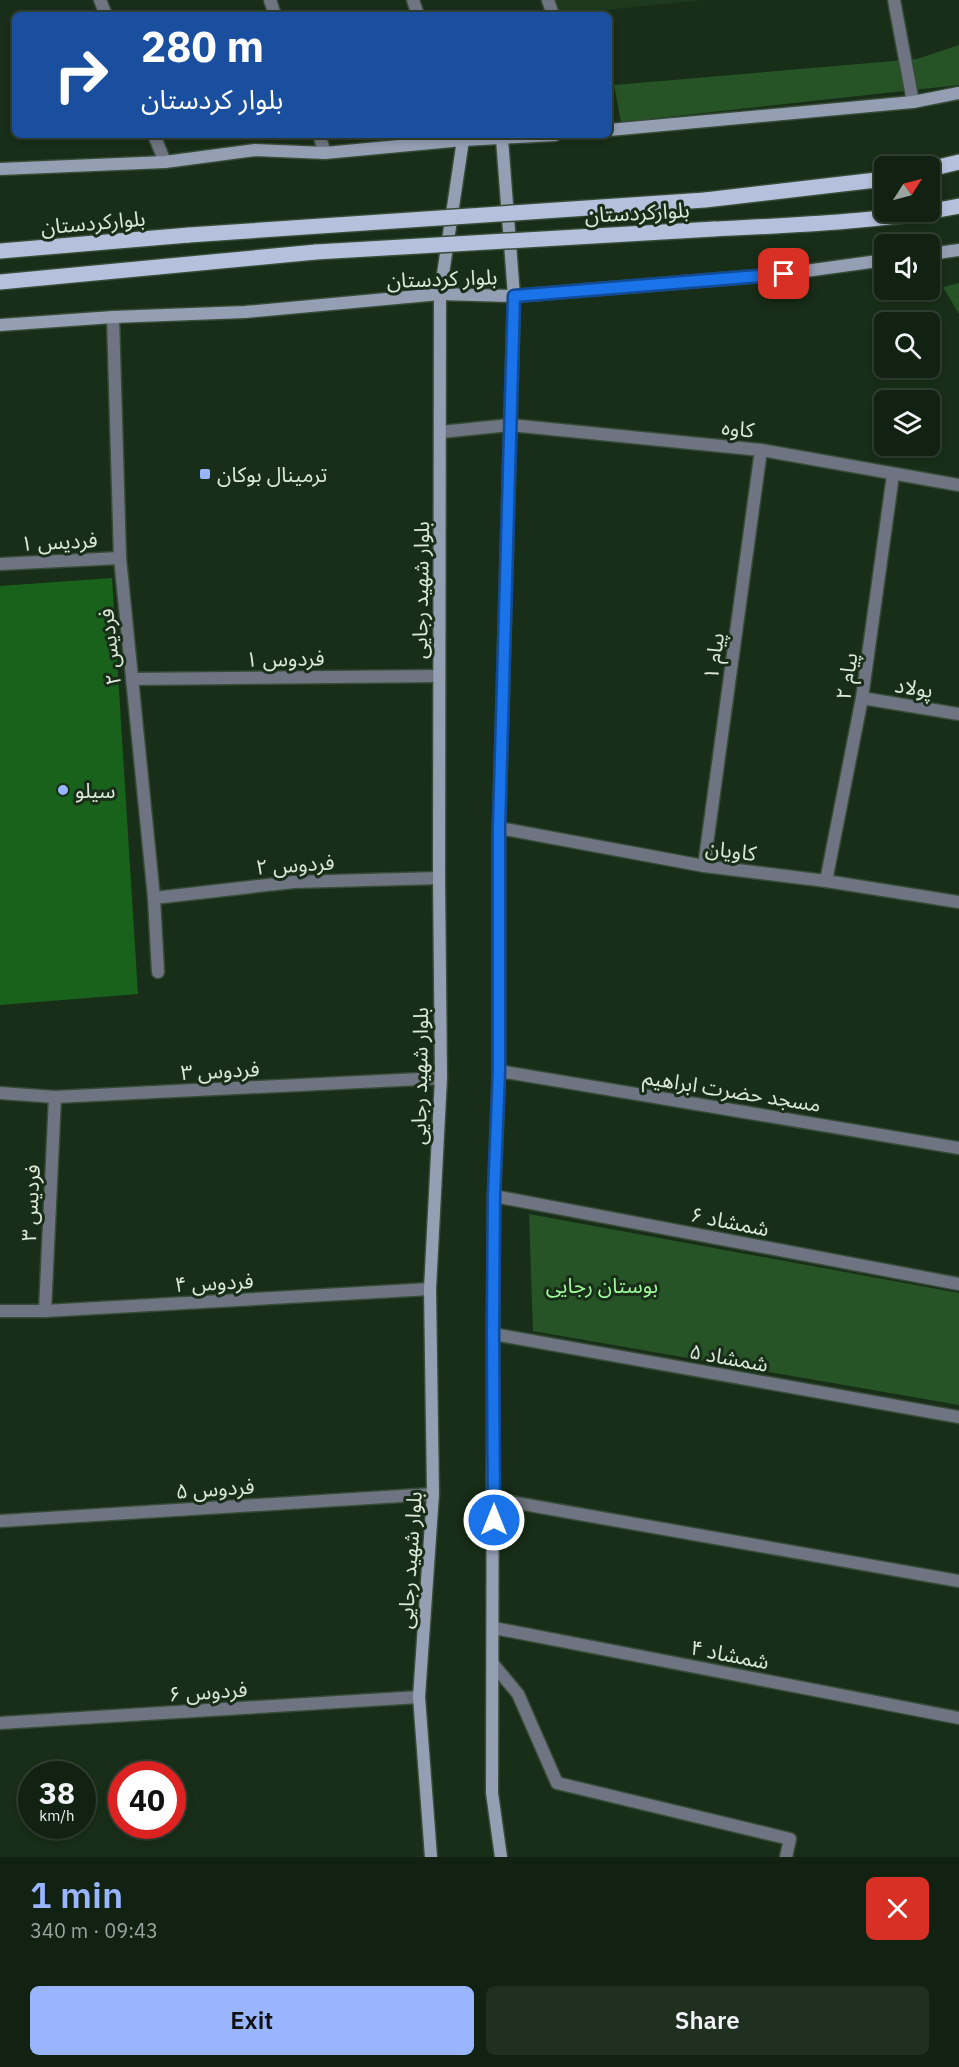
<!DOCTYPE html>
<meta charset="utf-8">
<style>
body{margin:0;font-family:"IBM Plex Sans","Noto Sans Arabic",sans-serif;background:#1f2f20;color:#f1f3f6;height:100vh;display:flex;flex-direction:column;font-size:22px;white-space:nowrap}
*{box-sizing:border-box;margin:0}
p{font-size:20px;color:#9ca49f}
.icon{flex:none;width:33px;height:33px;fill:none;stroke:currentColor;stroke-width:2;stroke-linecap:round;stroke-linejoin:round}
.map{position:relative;height:1857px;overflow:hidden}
.side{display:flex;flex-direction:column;background:#122212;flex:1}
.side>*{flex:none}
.top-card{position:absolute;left:12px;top:12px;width:600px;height:126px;border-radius:9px;box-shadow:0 3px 9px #0003,0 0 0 2px #313f32;background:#1a4fa0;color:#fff;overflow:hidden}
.needle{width:39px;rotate:54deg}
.controls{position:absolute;left:874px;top:156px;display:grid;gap:12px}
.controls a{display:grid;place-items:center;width:66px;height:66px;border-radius:9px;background:#122212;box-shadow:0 3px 9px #0003,0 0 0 2px #313f32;font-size:30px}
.speed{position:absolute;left:18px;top:1761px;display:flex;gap:12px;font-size:30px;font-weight:700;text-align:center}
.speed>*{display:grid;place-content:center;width:78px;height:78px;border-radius:50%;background:#122212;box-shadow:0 3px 9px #0003,0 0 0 2px #313f32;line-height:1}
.speed small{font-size:15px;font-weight:400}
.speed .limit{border:9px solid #d22;background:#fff;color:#111}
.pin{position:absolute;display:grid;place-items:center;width:51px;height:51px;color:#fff;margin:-26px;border-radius:12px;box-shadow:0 3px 9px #0006}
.me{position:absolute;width:66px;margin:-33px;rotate:0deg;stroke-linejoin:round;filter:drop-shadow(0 0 4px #0008)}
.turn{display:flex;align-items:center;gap:21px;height:126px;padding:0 30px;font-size:27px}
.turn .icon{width:78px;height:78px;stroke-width:2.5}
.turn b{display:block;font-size:42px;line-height:51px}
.round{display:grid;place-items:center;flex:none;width:63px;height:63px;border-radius:9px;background:#1f2f20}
.overview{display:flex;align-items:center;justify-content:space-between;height:102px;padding:0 30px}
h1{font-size:36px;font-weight:600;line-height:45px;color:#98b5fd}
.button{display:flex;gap:12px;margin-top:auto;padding:12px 30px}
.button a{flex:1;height:69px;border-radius:9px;background:#98b5fd;color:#111;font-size:24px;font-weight:600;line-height:69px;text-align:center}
.button a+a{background:#1f2f20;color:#f1f3f6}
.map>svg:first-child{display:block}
</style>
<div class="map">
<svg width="959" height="1857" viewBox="0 0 959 1857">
<rect width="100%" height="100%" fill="#182e18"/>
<path fill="#1e3a1e" d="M550,0H704L555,15Z"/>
<g fill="#265426">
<path d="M959,45V85L621,122L614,85L917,59Z"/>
<path d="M959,283V314L943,287Z"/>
<path d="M529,1214L959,1293V1405L533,1331Z"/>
</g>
<path fill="#19621c" d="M112,578L138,994L0,1005V586Z"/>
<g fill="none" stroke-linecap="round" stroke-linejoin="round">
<g stroke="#374c37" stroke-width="15">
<g id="street">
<path d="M100,0L106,15"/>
<path d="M270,0L275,15"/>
<path d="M413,0L418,15"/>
<path d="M548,0L553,15"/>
<path d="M894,0L913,102"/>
<path d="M154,135L165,162"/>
<path d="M319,135L325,153"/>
<path d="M113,317L120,558L154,898L158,972"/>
<path d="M441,432L510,425L761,450L959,485"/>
<path d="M0,564L120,558"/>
<path d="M132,679L439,676"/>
<path d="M862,698L959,714"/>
<path d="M499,828L704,866L826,881L959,902"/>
<path d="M704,866L761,450"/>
<path d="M826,881L862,698L893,475"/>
<path d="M154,898L294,882L439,878"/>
<path d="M499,1071L959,1148"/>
<path d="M0,1093L55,1097L441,1078"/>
<path d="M494,1196L959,1284"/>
<path d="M0,1311H45L430,1289"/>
<path d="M45,1311L55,1097"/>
<path d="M493,1334L959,1417"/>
<path d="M494,1499L959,1581"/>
<path d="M0,1521L433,1494"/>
<path d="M494,1628L959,1718"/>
<path d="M493,1664L518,1694L557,1783L790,1839L786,1857"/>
<path d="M0,1723L419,1697"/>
</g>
</g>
<g stroke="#374c37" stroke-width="15">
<g id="secondary">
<path d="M609,130L913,102L959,93"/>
<path d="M0,169L165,162L255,150L325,153L463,140L555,135"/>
<path d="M930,254L959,250"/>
<path d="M0,325L113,317L245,312L440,294L514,296L784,274L885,260"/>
<path d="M431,1857L419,1697L433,1494L430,1289L441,1078L439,878L440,294L463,140"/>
<path d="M501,1857L492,1793L493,1334L494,1196L499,1071V828L514,296L502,139"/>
</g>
</g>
<g stroke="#374c37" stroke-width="18">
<g id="primary">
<path d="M930,169L959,162"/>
<path d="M705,200L885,179"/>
<path d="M714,229C796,225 879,222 959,206"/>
<path d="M0,251L189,235"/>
<path d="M0,282L316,252"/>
</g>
</g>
<use href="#street" stroke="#6e7481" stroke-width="12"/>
<use href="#secondary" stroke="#959fb4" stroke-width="12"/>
<use href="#primary" stroke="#b4c0dc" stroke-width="15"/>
<g stroke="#374c37" stroke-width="18" stroke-linecap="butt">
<g id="primary-bridge">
<path d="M189,235L705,200"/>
<path d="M316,252L714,229"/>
</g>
</g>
<use href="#primary-bridge" stroke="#b4c0dc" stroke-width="15"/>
</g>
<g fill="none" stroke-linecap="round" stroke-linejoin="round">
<g stroke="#114b97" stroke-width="15">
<path id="route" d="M494,1520L493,1334L494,1196L499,1071V828L514,296L784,274"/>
</g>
<use href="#route" stroke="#1a73e8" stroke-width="10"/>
</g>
<g fill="#98b5fd" stroke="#182e18" stroke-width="2">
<rect x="199" y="468" width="12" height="12" rx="3"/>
<circle cx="63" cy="790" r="6"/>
</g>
<g text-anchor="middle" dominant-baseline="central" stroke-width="6" stroke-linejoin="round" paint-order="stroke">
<g font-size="21" fill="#dbe8da" stroke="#182e18">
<text transform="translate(637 212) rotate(-3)">بلوارکردستان</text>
<text transform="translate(93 222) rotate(-5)">بلوارکردستان</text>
<text transform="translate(442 278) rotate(-2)">بلوار کردستان</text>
<text transform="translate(738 428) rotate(6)">کاوه</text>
<text transform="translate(59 541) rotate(-3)">فردیس ۱</text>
<text transform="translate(420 590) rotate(-89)">بلوار شهید رجایی</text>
<text transform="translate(109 647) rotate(-96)">فردیس ۲</text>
<text transform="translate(713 656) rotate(-82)">پیام ۱</text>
<text transform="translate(285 658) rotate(-1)">فردوس ۱</text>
<text transform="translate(846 676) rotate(-81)">پیام ۲</text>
<text transform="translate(914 687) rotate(9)">پولاد</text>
<text transform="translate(731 850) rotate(7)">کاویان</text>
<text transform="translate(295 864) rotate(-4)">فردوس ۲</text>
<text transform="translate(220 1070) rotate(-3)">فردوس ۳</text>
<text transform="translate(419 1076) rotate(-89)">بلوار شهید رجایی</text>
<text transform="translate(732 1090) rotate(9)">مسجد حضرت ابراهیم</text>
<text transform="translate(30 1203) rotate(-87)">فردیس ۳</text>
<text transform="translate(730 1221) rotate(11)">شمشاد ۶</text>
<text transform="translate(214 1282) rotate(-3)">فردوس ۴</text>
<text transform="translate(729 1357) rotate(10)">شمشاد ۵</text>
<text transform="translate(215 1488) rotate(-4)">فردوس ۵</text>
<text transform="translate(409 1560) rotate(-86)">بلوار شهید رجایی</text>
<text transform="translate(730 1654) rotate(11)">شمشاد ۴</text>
<text transform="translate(208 1691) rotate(-4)">فردوس ۶</text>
</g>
<g font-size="21" fill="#dbe8da" stroke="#182e18" text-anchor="start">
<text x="217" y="474">ترمینال بوکان</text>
<text x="75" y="790">سیلو</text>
</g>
<g font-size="21" fill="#9efc9c" stroke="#182e18">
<text x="602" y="1285">بوستان رجایی</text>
</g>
</g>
</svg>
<div class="controls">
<a><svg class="needle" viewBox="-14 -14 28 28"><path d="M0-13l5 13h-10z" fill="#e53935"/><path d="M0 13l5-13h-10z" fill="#9ca49f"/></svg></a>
<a><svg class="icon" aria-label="sound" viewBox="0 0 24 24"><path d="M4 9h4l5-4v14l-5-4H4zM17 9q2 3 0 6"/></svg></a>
<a><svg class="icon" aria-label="search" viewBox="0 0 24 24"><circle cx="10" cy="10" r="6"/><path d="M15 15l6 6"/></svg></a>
<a><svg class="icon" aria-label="layers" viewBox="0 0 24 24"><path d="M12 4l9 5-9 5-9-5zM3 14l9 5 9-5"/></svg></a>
</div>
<div class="speed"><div>38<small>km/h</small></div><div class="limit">40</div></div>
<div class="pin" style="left:784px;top:274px;background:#d93025"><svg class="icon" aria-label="arrive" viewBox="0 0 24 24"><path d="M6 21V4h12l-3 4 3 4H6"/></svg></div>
<svg class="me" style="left:494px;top:1520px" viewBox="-20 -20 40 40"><circle r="17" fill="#1a73e8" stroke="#fff" stroke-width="3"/><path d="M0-11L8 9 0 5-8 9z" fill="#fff"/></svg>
<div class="top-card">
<div class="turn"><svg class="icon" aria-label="right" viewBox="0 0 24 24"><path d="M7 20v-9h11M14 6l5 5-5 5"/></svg><div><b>280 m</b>بلوار کردستان</div></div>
</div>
</div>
<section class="side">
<div class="overview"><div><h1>1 min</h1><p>340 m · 09:43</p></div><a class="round" style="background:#d93025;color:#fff"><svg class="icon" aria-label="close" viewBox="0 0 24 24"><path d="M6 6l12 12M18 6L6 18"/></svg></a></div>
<div class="button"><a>Exit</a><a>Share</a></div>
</section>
